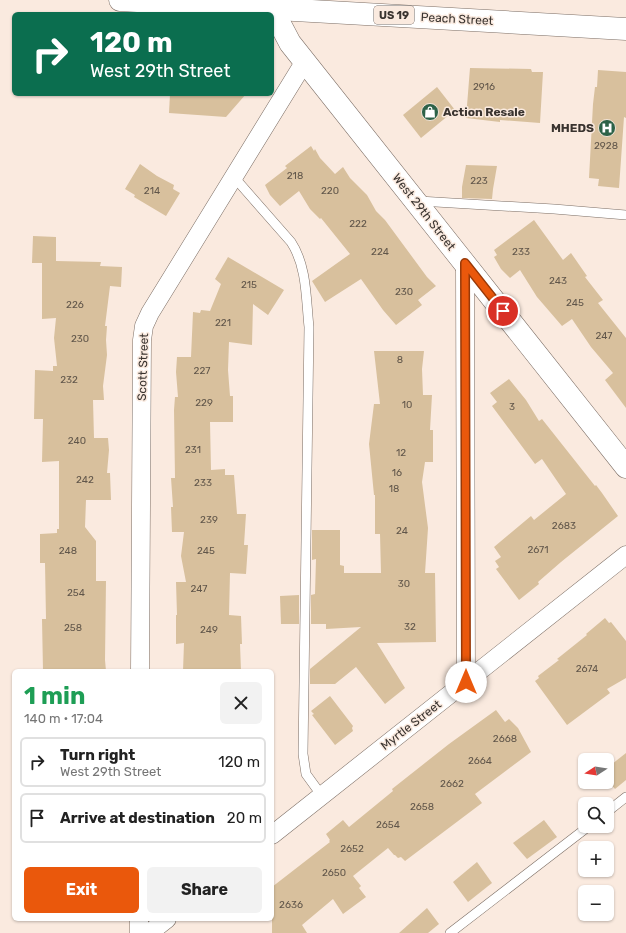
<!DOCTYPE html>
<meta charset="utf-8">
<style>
body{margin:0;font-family:Rubik,sans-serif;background:#f2f2f2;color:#222;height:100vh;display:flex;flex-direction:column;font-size:15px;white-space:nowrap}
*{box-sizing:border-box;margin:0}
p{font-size:13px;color:#767676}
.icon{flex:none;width:22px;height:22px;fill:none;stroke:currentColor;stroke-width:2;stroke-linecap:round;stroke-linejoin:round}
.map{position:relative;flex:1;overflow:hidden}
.panel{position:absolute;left:12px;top:669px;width:262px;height:252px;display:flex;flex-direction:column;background:#fff;border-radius:6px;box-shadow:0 1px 3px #0004}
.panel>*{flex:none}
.banner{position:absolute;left:12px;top:12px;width:262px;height:84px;border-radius:6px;box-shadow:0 1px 3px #0004;background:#0b6e4f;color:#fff;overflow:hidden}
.needle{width:26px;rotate:258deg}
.buttons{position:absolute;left:578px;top:753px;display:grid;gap:8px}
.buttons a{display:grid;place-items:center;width:36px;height:36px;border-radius:6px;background:#fff;box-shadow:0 1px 3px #0004;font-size:20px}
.pin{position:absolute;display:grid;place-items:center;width:34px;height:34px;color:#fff;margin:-17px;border:2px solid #fff;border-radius:50%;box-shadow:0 1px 4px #0007}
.me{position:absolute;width:44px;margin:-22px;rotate:0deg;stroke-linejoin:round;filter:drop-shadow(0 0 3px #0008)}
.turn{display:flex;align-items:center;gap:14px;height:84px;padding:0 12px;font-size:18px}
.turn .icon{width:52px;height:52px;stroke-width:2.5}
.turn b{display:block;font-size:28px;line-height:34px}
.round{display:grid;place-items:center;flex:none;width:42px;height:42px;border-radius:6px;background:#f2f2f2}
.headline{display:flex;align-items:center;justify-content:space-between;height:68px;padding:0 12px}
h1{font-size:24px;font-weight:700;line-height:30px;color:#1e9e55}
.action{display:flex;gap:8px;margin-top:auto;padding:8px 12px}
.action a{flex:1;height:46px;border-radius:6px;background:#ea580c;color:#fff;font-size:16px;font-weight:700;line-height:46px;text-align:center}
.action a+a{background:#f2f2f2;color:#222}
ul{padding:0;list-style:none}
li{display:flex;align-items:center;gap:12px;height:50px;margin:0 8px 6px;padding:0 4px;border:2px solid #e0e0e0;border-radius:6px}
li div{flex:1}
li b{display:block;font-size:15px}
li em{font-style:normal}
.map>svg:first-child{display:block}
</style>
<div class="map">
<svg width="626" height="933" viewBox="0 0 626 933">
<rect width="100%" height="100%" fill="#faeadf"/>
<g fill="#d8c09d">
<path d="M470,68L531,69L532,72H543L540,123L500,120V122L466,118Z"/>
<path d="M598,70L626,72V118L624,117L619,188L598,186L599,179L589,178L593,104L595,87H597Z"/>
<path d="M437,87L455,110L421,138L403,115Z"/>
<path d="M170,94H246L226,117L169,113Z"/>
<path d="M311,146L314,151L315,149L320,158L335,174L343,167L350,178L367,195L376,211L385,220L427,277L436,286L418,300L422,305L396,325L383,310L361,279L325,302L312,281L350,254L321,218L320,219L310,209L299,191L280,206L270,195L265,185L287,168L285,166Z"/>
<path d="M140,164L157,176L174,185L173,189L180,193L166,216L134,197L135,195L125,189Z"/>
<path d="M466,165L497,166L493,189L492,199L462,198V187Z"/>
<path d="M534,220L563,260L571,253L587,276L585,277L603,300L598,303L626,338V408L605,380L613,373L591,347L572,319L562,326L537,297L520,270L510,278L501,269L494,257L497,255L494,250Z"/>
<path d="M33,236L56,237V261L101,262L100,266L122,267L121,287L110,286L105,326H107L106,340L107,355L103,386L104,400H93L94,438H108L109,450L107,473H110L111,500H86L85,527L96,541V581H106L105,660L106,671H43L42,619H46L45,563H40V534L57,533V529H59V461L42,462L43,419H34L35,370L53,371V366H57L54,338L56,318L42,319V263H32Z"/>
<path d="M228,257L284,290L268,315L253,304L252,345L229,342L228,370L230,396H233V422H210L211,470L225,469V475H234L237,514H246L244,545H248L246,574L230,573L229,615L241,616L242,644H240L241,671H183L184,643L176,644V615H177L176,582H186L181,556L184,532H172L171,507H173L171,478H175L174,410L175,397H178L176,372L177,357H191L193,312L200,313L201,310L210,311L221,284L215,279Z"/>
<path d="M374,351H424L422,369L423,395H432L430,430H433V462H425L422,482L428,528L425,573H435L436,642L377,643L405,688L385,704L356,667L335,684H310V669L361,627L326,629V624H311V595L315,594L316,559L312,560V530H340V565L344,566V573H381L380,534H375V495H374L369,444L374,404H380Z"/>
<path d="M509,379L526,400L539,421L542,419L595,486L596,485L602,493L618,516L561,562L538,582L539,584L519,600L496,569L499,567L495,561L501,557L494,547L531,516L534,520L566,494L542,459L535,464L492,406L497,402L490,393Z"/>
<path d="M299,595V624H281L280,596Z"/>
<path d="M605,618L609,623L611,622L626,641V678L607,689L610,693L567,725L535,681L539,678L538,676L559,660L557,659L587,635L586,634Z"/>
<path d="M330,696L353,726L352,728L353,731L335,745L312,715L314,714L311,711Z"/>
<path d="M496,710L505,722L509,719L518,728L531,752L475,794L482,803L405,861L401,857L398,858L395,855H394L388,848L353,876L361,886L359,888L366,897L343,914L333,899L302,925L307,933H272V887L330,842L329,841L330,840L326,834L343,820L349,827L393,791L392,789L449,744Z"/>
<path d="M626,753V780L615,789L607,779V768Z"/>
<path d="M544,820L557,837L527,859L513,843Z"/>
<path d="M477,862L492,883L468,902L453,882Z"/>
<path d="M427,908L439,924L428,933H399Z"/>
</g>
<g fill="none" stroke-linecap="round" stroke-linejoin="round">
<g stroke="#7c6e65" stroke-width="10">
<g id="service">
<path d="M234,177L291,242C307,266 306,299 309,327L303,754L306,774L322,796"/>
<path d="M419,201L554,209L626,215"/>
<path d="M607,812L626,797"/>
<path d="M450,933L589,826"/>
</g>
</g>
<g stroke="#7c6e65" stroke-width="19">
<g id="minor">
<path d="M465,263L466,682"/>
<path d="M140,671L142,340L144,326L150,313L305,61"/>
<path d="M272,835L626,555"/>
<path d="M139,933V919"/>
<path d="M149,933L167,919"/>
</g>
</g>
<g stroke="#7c6e65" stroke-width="23">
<path id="tertiary" d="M273,0L279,22L290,43L626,467"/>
</g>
<g stroke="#7c6e65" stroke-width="23">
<path id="primary" d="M120,0L626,29"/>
</g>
<use href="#service" stroke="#fff" stroke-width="9"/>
<use href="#minor" stroke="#fff" stroke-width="18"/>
<use href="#tertiary" stroke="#fff" stroke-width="22"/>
<use href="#primary" stroke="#fff" stroke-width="22"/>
</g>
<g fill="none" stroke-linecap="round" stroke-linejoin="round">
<g stroke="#983908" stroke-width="10">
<path id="route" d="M466,682L465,263L503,311"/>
</g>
<use href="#route" stroke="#ea580c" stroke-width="7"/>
</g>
<defs>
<g id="shop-disc" transform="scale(0.9)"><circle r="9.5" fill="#2d6248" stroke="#faeadf"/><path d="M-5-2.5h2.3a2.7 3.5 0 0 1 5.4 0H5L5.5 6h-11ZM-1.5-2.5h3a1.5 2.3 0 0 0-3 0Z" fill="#fff"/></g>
<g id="hospital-disc" transform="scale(0.9)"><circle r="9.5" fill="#2d6248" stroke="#faeadf"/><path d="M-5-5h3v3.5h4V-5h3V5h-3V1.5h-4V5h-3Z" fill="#fff"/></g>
</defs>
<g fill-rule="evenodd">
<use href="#shop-disc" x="430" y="112"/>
<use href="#hospital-disc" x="607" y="128"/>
</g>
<g text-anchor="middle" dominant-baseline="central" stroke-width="3" stroke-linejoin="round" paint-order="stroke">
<g font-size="10" fill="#61564a">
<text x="484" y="87">2916</text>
<text x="606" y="146">2928</text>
<text x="295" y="176">218</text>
<text x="479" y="181">223</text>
<text x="152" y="191">214</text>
<text x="330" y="191">220</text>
<text x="358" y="224">222</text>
<text x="380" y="252">224</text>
<text x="521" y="252">233</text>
<text x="558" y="281">243</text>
<text x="249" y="285">215</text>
<text x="404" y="292">230</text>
<text x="575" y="303">245</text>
<text x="75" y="305">226</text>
<text x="223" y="323">221</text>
<text x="604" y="336">247</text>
<text x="80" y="339">230</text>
<text x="400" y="360">8</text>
<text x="202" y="371">227</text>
<text x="69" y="380">232</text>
<text x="204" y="403">229</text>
<text x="407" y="405">10</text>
<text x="512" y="407">3</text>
<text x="77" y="441">240</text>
<text x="193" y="450">231</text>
<text x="401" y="453">12</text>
<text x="397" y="473">16</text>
<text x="85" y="480">242</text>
<text x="203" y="483">233</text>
<text x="394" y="489">18</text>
<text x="209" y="520">239</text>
<text x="564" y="526">2683</text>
<text x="402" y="531">24</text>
<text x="538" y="550">2671</text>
<text x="68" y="551">248</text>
<text x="206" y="551">245</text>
<text x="404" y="584">30</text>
<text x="199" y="589">247</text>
<text x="76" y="593">254</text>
<text x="410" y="627">32</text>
<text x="73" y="628">258</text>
<text x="209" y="630">249</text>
<text x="587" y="669">2674</text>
<text x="505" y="739">2668</text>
<text x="480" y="761">2664</text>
<text x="452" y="784">2662</text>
<text x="422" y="807">2658</text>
<text x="388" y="825">2654</text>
<text x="352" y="849">2652</text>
<text x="334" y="873">2650</text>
<text x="291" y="905">2636</text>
</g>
<rect fill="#faeadf" stroke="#736a64" stroke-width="1" x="374" y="6" width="40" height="18" rx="3"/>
<g font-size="11" font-weight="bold" fill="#39332f">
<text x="394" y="15">US 19</text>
</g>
<g font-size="12" fill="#39332f" stroke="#faeadf">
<text transform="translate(457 19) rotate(3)">Peach Street</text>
<text transform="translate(424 212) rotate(52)">West 29th Street</text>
<text transform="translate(143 367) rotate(-88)">Scott Street</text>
<text transform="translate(411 725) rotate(-38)">Myrtle Street</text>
</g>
<g font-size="12" font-weight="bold" fill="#39332f" stroke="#faeadf" text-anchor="start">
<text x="443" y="112">Action Resale</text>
<text x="594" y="128" text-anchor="end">MHEDS</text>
</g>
</g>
</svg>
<div class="buttons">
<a><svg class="needle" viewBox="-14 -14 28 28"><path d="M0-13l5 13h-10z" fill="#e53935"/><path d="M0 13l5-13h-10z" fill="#767676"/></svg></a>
<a><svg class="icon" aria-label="search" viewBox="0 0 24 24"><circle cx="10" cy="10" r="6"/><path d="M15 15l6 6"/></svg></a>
<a>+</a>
<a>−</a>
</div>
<div class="pin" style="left:503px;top:311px;background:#d93025"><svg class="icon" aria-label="arrive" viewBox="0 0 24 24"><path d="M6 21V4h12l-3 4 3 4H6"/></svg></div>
<svg class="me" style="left:466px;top:682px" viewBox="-20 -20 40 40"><circle r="19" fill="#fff"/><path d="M0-13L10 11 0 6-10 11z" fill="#ea580c"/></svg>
<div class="banner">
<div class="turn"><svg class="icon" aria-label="right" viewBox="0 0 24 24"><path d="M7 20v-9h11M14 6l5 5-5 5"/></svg><div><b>120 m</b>West 29th Street</div></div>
</div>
<section class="panel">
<div class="headline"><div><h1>1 min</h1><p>140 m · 17:04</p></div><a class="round"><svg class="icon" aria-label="close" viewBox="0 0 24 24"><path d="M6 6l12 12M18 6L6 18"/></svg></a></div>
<ul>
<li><svg class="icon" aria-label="right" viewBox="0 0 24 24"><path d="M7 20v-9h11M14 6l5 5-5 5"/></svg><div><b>Turn right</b><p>West 29th Street</p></div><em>120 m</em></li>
<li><svg class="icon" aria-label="arrive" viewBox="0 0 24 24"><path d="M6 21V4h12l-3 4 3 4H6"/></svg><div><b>Arrive at destination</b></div><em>20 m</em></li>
</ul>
<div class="action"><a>Exit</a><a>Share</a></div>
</section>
</div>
